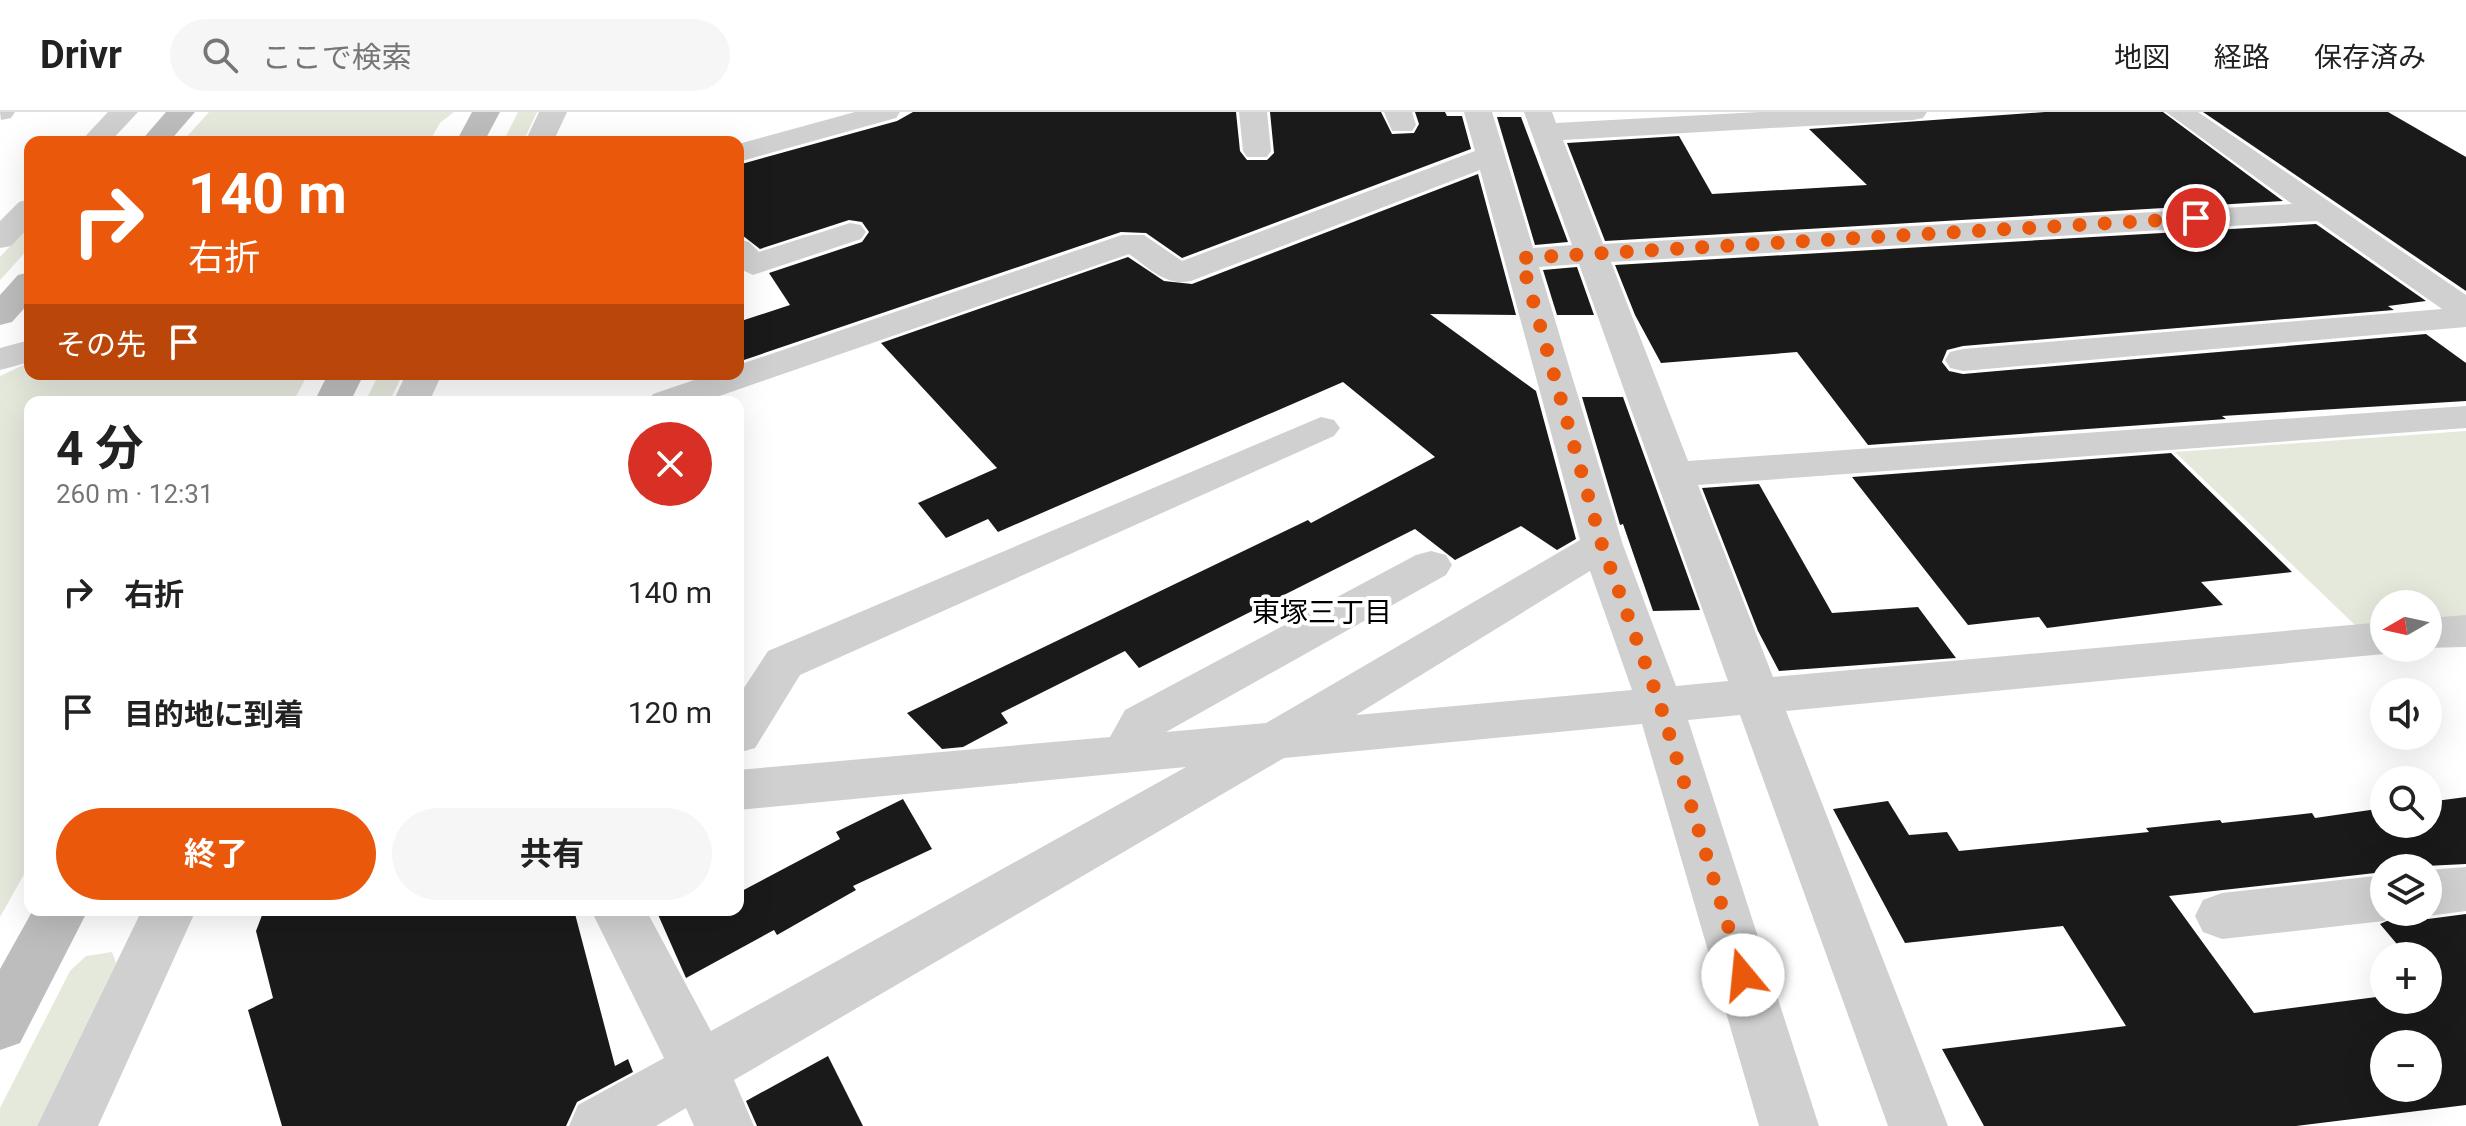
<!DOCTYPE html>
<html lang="ja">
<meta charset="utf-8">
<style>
body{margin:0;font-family:Roboto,"Noto Sans JP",sans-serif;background:#f6f6f6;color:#222;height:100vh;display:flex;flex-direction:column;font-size:30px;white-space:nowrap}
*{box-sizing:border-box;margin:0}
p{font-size:26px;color:#767676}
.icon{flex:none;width:44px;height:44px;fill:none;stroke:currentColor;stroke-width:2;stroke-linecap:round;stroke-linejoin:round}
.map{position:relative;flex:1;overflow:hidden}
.sheet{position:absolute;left:24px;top:284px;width:720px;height:520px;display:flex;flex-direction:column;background:#fff;border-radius:16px;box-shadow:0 8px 32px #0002}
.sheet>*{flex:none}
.banner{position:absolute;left:24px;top:24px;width:720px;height:244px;border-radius:16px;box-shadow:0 8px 32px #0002;background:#ea580c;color:#fff;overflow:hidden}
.needle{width:52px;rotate:261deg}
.controls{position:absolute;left:2370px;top:478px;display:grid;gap:16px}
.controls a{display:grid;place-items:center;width:72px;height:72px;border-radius:50%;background:#fff;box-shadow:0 8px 32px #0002;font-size:40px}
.pin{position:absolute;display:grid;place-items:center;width:68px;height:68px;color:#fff;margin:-34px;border:4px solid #fff;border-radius:50%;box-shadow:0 2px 8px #0007}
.me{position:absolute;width:88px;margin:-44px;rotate:343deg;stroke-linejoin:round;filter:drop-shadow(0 0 6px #0008)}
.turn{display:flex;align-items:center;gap:28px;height:168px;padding:0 32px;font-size:36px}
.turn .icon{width:104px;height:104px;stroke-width:2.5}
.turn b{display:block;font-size:56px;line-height:68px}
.then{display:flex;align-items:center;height:76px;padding:0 32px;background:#0003;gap:16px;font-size:30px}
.round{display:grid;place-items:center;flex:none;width:84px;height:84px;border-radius:42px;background:#f6f6f6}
.overview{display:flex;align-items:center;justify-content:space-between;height:136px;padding:0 32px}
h1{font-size:48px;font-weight:700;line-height:60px}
.button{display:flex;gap:16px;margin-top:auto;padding:16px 32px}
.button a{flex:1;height:92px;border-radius:48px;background:#ea580c;color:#fff;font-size:32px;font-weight:700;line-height:92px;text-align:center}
.button a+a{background:#f6f6f6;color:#222}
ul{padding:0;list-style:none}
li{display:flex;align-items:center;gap:24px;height:120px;padding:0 32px}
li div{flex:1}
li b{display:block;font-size:30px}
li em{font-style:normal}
header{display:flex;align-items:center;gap:48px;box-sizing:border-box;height:112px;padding:0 40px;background:#fff;border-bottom:2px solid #e0e0e0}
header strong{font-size:38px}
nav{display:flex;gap:44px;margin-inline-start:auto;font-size:28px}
.search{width:560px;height:72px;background:#f6f6f6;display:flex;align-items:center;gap:20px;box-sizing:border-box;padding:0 28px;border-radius:44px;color:#767676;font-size:30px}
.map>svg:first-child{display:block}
</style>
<header>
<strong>Drivr</strong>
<div class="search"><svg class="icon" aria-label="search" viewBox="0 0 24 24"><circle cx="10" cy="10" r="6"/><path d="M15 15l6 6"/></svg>ここで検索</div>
<nav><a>地図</a><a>経路</a><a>保存済み</a></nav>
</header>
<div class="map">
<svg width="2466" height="1014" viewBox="0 0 2466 1014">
<rect width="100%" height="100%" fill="#fff"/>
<g fill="#e5e9dc">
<path d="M209,0H454L440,11L429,30H182Z"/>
<path d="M518,0H537L523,30H503Z"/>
<path d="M30,113V135L0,168V145Z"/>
<path d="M30,250V262H308L293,290H30V752L0,805V264Z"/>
<path d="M379,262H403L389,290H365Z"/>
<path d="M2466,319V504L2428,508V492H2384V512L2356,514L2175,340Z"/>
<path d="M112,840L116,851L37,1014H0V996L70,859L86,844Z"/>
</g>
<g fill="#1a1a1a" fill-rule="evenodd">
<path d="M913,0H1236L1240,39L1247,48H1267L1274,41L1270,0H1381L1392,22L1414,21L1419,12L1415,0H1445L1447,4H1462L1471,37L1182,146L1146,121L1121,120L738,250V210L790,193L769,161L862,130L869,120L862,110L849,108L760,137L738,120V53L897,9Z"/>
<path d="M2045,0H2163L2283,89L1605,129L1567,31L1679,24L1712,82L1867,73L1809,17Z"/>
<path d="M2203,0H2388L2466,45V179Z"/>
<path d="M1497,5H1521L1568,130L1535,133Z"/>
<path d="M1478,62L1516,203L1430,202L1536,279L1576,427L1557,438L1521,414L1455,448L1415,417L1139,556L1125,539L1001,601L1008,611L963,635L942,637L907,601L1308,408L1311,411L1435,345L1343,270L998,420L988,407L946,426L918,391L997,356L881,231L1128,145L1164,169L1192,172Z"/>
<path d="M2316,112L2426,189L2388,194L2394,198L1963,234L1947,238L1942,250L1949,259L1963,262L2426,222L2466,251V289L2222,304L2226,307L1868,333L1797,240L1661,251L1635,203L1615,153Z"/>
<path d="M1577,155L1594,203H1557L1543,158Z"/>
<path d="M1582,285H1623L1700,498L1653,499L1623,412L1620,413Z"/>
<path d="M2171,341L2292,460L2201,470L2223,493L2047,516L2039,505L1968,513L1852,365Z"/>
<path d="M1759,372L1832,501L1918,495L1956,546L1779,559L1758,519L1702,376Z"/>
<path d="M2466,685V752L2384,756V760L2169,784L2254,901L2384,884V888H2428V878L2435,877L2428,869V844H2407L2380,812L2407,800L2428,807L2466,802V993L2296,1014H1984L1942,937L2126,914L2063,814L1905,831L1833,697L1888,689L1909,723L1947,720L1959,739L2149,720L2146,716L2220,708L2222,711L2312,701L2315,706L2384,696V712H2428V690ZM2384,932H2428V976H2384Z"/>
<path d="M903,687L932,737L853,774L856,778L777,823L774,818L686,866L656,798H738V781L840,727L836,720Z"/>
<path d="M264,798H574L615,954L628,947L633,960L577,990L566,1014H282L248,898L273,886L256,819Z"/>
<path d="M828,944L863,1014H757L746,989Z"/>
</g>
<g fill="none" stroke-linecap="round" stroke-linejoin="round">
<g fill="#d0d0d0" fill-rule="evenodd">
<path d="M0,0H15L11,6L1,8Z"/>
<path d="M108,0H138L110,30H80Z"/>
<path d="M539,0H567L553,30H525Z"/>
<path d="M855,0H900L896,6L738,50V32Z"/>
<path d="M1239,0H1267L1271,39L1267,45H1247L1243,39Z"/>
<path d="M1384,0H1412L1416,13L1412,19H1392Z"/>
<path d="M1464,0H1492L1533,136L1572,133L1524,0H1552L1556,11L1760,0H1927L1923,6L1913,8L1563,28L1603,132L2292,92L2166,0H2198L2466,183V215L1963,259L1950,256L1945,248L1950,240L1963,237L2442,197L2317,109L1611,150L1688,349L2466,294V316L1698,373L1773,565L2384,510V536H2401L2384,542L1786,599L1948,1014H1888L1740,603L1688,608L1819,1014H1759L1642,612L1284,646L734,968L754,1014H694L686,996L656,1014H569L578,993L664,946L591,798H646L711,919L1186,655L738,698V658L1110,625L1125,598L1416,443L1431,439L1446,443L1452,453L1446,463L1166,620L1266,611L1580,428L1480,58L1191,169C1166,175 1148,155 1129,142L702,290H648L653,282L712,262H738V253L1122,123H1144L1182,149L1475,39ZM1579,152L1728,569L1676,574L1623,433L1539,155ZM1590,459L1632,578L1356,603Z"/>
<path d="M30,87V114L11,134L0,136V109L19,90Z"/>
<path d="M850,111L861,113L866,120L861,127L753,163L738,156V127L749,130L759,140Z"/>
<path d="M30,228V250L0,258V236Z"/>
<path d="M406,262H442L429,290H393Z"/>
<path d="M1321,305L1334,308L1340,316L1334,324L800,563L755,636L738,641V585L768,539Z"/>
<path d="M2466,503V535L2422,536H2428V506Z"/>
<path d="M2466,755V799L2428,804L2418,800H2428V758Z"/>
<path d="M2384,763V800H2404L2384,809L2222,827L2203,820L2195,804L2203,788L2222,781Z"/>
<path d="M142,798H196L98,1014H37Z"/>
</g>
<g fill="#bdbdbd" fill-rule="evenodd">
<path d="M166,0H195L169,30H140Z"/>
<path d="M472,0H500L484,30H456Z"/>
<path d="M30,160V190L12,210L0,213V183L18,163Z"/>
<path d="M328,262H364L350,290H314Z"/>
<path d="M33,798H88L20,931L0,938V857Z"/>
</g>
</g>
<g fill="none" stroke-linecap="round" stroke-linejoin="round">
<path stroke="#ea580c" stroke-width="14" stroke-dasharray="0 25.2" d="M1743,863L1660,592L1602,433L1521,146L2196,106"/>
</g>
<g text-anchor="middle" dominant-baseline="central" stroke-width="8" stroke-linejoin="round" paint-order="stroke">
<g font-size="28" fill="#000" stroke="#fff">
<text x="1322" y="500">東塚三丁目</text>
</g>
</g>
</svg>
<div class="controls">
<a><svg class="needle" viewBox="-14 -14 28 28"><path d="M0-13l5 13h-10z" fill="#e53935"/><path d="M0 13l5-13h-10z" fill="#767676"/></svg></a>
<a><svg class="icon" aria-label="sound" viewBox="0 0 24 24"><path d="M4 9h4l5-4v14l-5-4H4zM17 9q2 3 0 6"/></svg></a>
<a><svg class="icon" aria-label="search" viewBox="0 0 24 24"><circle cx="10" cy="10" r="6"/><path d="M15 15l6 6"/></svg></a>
<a><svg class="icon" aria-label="layers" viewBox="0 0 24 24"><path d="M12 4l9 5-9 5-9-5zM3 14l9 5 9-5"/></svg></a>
<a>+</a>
<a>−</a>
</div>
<div class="pin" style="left:2196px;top:106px;background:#d93025"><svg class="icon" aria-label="arrive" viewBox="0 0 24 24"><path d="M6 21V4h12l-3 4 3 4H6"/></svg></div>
<svg class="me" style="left:1743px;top:863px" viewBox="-20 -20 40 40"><circle r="19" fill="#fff"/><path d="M0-13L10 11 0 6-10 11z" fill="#ea580c"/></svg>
<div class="banner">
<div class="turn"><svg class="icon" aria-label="right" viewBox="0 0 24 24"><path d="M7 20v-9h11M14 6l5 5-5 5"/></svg><div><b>140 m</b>右折</div></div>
<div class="then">その先<svg class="icon" aria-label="arrive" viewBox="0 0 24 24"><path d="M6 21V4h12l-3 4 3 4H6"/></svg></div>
</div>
<section class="sheet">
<div class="overview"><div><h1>4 分</h1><p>260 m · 12:31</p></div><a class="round" style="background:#d93025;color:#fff"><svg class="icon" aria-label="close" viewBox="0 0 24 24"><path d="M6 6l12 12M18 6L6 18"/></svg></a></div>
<ul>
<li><svg class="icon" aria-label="right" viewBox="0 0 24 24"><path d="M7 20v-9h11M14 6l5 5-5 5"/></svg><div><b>右折</b></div><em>140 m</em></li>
<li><svg class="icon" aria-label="arrive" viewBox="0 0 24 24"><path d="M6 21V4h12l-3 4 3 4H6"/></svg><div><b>目的地に到着</b></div><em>120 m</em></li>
</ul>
<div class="button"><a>終了</a><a>共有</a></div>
</section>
</div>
